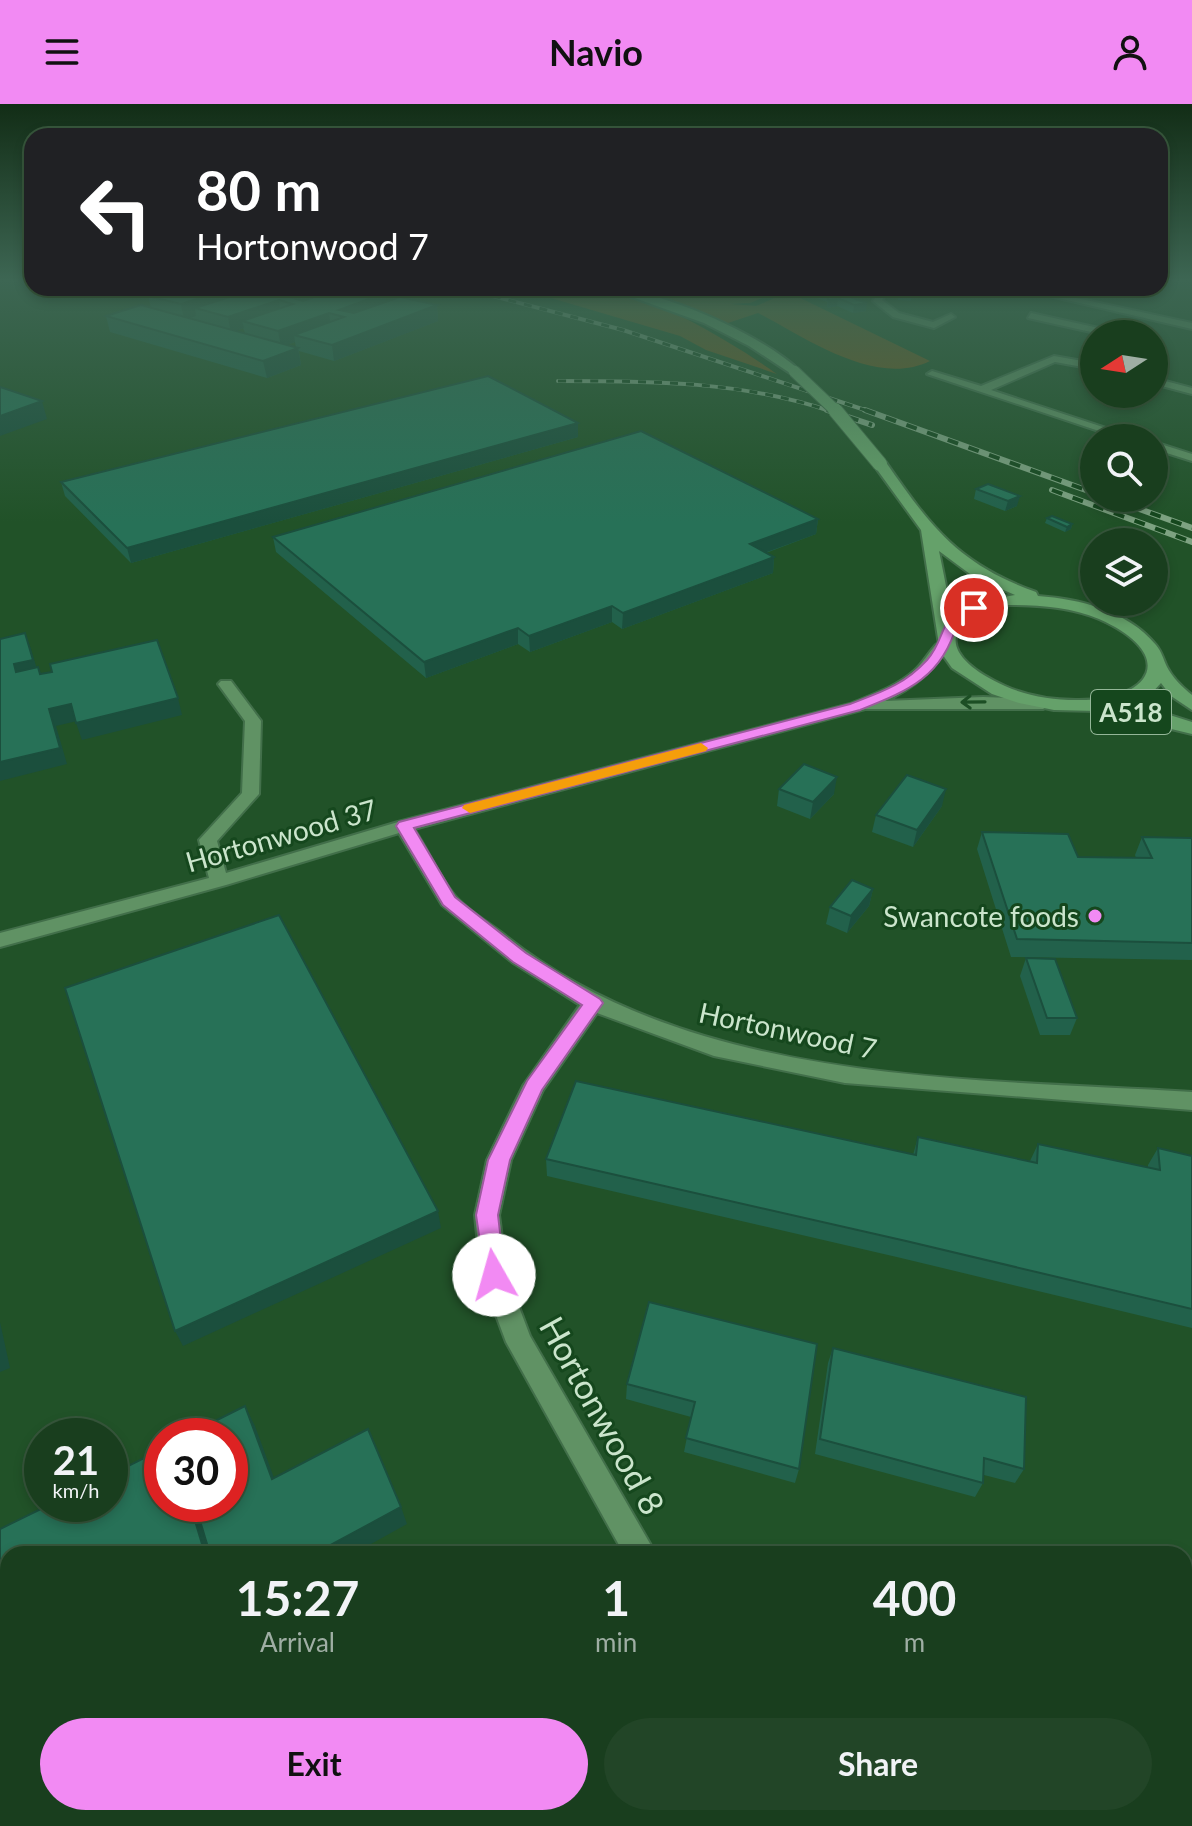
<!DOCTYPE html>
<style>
body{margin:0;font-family:Lato,sans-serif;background:#224527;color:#f1f3f6;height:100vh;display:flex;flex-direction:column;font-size:30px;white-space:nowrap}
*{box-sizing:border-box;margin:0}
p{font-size:26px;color:#9faea4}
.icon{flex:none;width:44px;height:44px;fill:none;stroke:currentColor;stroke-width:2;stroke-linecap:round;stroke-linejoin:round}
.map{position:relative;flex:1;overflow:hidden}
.drawer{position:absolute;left:0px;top:1442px;width:1192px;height:280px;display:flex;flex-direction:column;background:#193e1e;border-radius:24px 24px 0 0;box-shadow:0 4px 12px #0003,0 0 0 2px #37573c}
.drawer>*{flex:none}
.banner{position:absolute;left:24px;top:24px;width:1144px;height:168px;border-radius:24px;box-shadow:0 4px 12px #0003,0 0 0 2px #37573c;background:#202124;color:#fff;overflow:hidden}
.needle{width:52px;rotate:258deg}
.fabs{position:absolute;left:1080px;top:216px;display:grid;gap:16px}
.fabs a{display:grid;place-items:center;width:88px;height:88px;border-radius:50%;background:#193e1e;box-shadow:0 4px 12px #0003,0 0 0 2px #37573c;font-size:40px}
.speed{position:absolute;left:24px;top:1314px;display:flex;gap:16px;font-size:40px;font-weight:700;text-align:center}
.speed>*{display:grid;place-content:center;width:104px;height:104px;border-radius:50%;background:#193e1e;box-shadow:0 4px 12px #0003,0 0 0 2px #37573c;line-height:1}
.speed small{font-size:20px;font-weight:400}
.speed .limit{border:12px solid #d22;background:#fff;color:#111}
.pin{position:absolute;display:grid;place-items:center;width:68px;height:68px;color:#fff;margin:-34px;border:4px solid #fff;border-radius:50%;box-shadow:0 2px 8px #0007}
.me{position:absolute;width:88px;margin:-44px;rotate:353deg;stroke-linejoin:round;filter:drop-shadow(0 0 6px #0008)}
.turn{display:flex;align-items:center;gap:28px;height:168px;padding:0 40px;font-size:36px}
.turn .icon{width:104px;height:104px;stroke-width:2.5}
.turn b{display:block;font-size:56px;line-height:68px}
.eta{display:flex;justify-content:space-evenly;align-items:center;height:136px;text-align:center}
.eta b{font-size:48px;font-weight:700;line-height:56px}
.action{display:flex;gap:16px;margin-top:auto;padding:16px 40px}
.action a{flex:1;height:92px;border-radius:48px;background:#f28af3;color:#111;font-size:32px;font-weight:700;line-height:92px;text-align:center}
.action a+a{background:#224527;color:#f1f3f6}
header{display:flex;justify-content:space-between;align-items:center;height:104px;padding:0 40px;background:#f28af3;color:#111;font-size:36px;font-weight:700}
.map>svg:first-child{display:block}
</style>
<header><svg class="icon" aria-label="menu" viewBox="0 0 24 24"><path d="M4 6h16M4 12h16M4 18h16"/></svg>Navio<svg class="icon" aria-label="person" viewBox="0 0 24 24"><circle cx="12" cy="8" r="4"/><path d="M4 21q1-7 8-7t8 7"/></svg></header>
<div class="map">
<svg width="1192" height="1722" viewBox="0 0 1192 1722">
<rect width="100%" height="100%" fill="#215228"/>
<g fill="#6d561d">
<path d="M517,184C543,184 571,182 598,184C649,188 735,240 777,270L706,246L680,232Z"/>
<path d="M625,184H787L750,199L731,200L756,202L788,188L930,257C876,284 806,234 758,209L725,220Z"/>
</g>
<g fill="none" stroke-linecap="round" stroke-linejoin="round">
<g stroke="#426f4a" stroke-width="4">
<g id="minor">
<path d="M881,184H889L882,196L899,209L933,218L951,210L955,213L934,224L893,213L873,197Z"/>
<path d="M1015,184H1030L1192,219V225Z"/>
<path d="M1031,209L1112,227L1117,230H1100L1028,214Z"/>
<path d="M1154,240L1163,246L1154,255Z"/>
<path d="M1054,252L1094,259V265L1055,258L991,286L1136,334H1120L927,270L932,267L981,282Z"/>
<path d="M1154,274L1192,284V290L1154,280Z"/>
<path d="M1154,338L1192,350V357L1154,345Z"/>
<path d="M945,534L952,538C934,566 915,584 885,597L983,593L1043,595L1051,600L1043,605H865L414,725C428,746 439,773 455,792C469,808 491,820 507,833C694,981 965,974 1192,988V1006L845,979L714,952L597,909L543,986L511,1056L499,1111L507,1171L530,1232L656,1450H624L506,1238L481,1171L475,1111L487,1056L523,982L580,901L512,858L442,801L399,729L226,781L0,843V829L209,774L199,736L242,689L245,617L218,580L221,577H231L261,617L259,690L217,737L226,769L398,718L850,600C872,591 896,583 914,567C925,558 933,539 945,534Z"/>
</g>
</g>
<g stroke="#426f4a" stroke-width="4">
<g id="highway">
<path d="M607,184C657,184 765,232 800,267L790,269L749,242L704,219Z"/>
<path d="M875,357H885C931,423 958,460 1036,488L1038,492C1080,495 1128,507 1156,541C1162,548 1163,555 1167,563C1172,573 1183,584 1192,591V606L1171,592L1161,579L1148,593L1123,602L1157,607L1192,618V630L1097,607L1054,606L1019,599L992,590L952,564L940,547L921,426L873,360ZM939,447L974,473L1015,491L976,498L952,512ZM1009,501C1039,501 1071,503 1099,515C1178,550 1154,597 1076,596C1052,596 1027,592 1005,582C942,554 935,517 1009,501Z"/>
</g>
</g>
<use href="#minor" fill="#609264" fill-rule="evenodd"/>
<use href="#highway" fill="#65a16a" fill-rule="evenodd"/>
<g stroke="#7da281" stroke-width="4">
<g id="rail-far1">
<path d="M462,184L623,226L871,308"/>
<path d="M558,277C653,277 742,277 833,308"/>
</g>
</g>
<g stroke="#7da281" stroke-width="6">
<g id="rail">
<path d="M827,306L872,321"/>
<path d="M865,306L1094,389"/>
<path d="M1052,386L1192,438"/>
<path d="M1109,394L1192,424"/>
</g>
</g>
<use href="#rail-far1" stroke="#15471d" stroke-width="3" stroke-dasharray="8" stroke-linecap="butt"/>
<use href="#rail" stroke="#15471d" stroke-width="4" stroke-dasharray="11" stroke-linecap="butt"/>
<g stroke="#426f4a" stroke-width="13" stroke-linecap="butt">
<path id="highway-bridge-far1" d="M794,267L837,308"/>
</g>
<g stroke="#426f4a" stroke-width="16" stroke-linecap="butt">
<path id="highway-bridge" d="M835,306L880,360"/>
</g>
<use href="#highway-bridge-far1" stroke="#65a16a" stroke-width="11"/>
<use href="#highway-bridge" stroke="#65a16a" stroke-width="14"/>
</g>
<g fill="#22614b" fill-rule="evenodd">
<path d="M173,184L336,186L386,198L437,201L438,217L334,257L299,247L301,261L267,274L110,228L106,212L151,204L148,192ZM243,224L245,229L236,227ZM295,238L296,244L286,241Z"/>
<path d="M809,184H832V186L866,207L853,209L837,202L827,204V198L811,192L812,189L808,188Z"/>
<path d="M898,184H923L916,189H912L911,197L898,196Z"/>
<path d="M578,319V333L131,459L65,392L61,378Z"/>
<path d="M988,380L1017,402L1005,407L974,395L976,385Z"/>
<path d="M1047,414L1072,420L1071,425L1065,428L1045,419Z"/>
<path d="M818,415L816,430L766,449L774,453L773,469L622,525L612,518L530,548L518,540L426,574L276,448L273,433Z"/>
<path d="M779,685L834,690L810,715L777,702Z"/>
<path d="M942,702L913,743L872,728L876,711Z"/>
<path d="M982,728L1078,753L1136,754L1135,751L1142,733L1192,734V856L1011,853L977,745Z"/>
<path d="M873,785L869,802L847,829L826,820L830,803Z"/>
<path d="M1026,854L1077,914L1070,931H1040L1020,872Z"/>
<path d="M918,1033L1030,1057L1038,1040L1148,1064V1061L1158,1044L1192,1052V1224L901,1154L547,1072L546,1055L913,1051Z"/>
<path d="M649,1198L799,1365L795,1379L684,1348L691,1313L626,1295L627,1280Z"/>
<path d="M833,1244L1024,1365L1015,1379L984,1371L983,1379L975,1393L815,1350L828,1259Z"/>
<path d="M1007,1714H1184L1192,1722H1012Z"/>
</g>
<g fill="#1b4f3d">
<path d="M231,184L234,200L195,204L196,212L184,216L181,200Z"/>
<path d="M316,184H336L337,193L294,207L289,193Z"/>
<path d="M385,189L387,205L344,213L339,206Z"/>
<path d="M838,194L837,202L827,204L828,196Z"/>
<path d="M279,196L281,212L242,217L244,224L231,229L228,213Z"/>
<path d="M867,199L866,207L853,209L854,201Z"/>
<path d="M437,201L438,217L334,257L332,241Z"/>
<path d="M329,209L331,224L294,231L295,238L281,243L278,227Z"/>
<path d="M298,244L301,261L267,274L263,257Z"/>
<path d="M42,297L47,315L0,332V312Z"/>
<path d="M578,319V333L131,459L127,444Z"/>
<path d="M1020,392L1017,402L1005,407L1008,397Z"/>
<path d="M818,415L816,430L748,455L750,440Z"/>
<path d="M1072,420L1071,425L1065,428L1067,423Z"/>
<path d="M774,453L773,469L622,525L623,509Z"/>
<path d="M612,502V518L530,548L529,532Z"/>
<path d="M518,524V540L426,574L424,558Z"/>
<path d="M25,529L31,545L39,572L16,568L14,560Z"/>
<path d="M178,594L182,611L82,636L76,619Z"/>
<path d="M71,600L77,617L56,622L67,660L0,677V658L49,605Z"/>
<path d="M837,673L834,690L810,715L813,698Z"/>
<path d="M946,685L942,702L913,743L917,726Z"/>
<path d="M873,785L869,802L847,829L851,812Z"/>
<path d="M438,1107L441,1124L183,1242L175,1227Z"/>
<path d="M0,1218L10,1264L0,1268Z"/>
<path d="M245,1302L255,1322L281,1393L272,1375Z"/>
<path d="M190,1400H195L210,1450H205Z"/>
<path d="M401,1403L407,1420L353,1450H314Z"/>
<path d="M286,1714H291L294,1722H288Z"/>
</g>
<g fill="#277157" stroke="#1b4f3d" stroke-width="2">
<path d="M173,184H316L289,193L303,197L341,184H362L385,189L339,206L354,209L400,193L437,201L332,241L294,231L344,213L329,209L278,227L242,217L293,200L279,196L228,213L195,204L245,188L231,184L181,200L148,192Z"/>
<path d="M812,184H831L830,186L867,199L854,201L838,194L828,196V192H832Z"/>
<path d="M898,184H912V189H899Z"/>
<path d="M141,201L298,244L263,257L106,212Z"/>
<path d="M488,272L578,319L127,444L61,378Z"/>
<path d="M0,283L42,297L0,312Z"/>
<path d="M641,327L818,415L750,440L774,453L623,509L612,502L529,532L518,524L424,558L273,433Z"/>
<path d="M988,380L1020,392L1008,397L976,385Z"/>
<path d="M1052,412L1072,420L1067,423L1047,414Z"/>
<path d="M25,529L33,556L14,560L16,568L38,563L40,570L52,568L50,560L157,536L178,594L76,619L71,600L49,605L60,644L0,658V535Z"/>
<path d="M804,660L837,673L813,698L779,685Z"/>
<path d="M907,671L946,685L917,726L876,711Z"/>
<path d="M982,728L1068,730L1078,753L1152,754L1142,733L1192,734V839L1017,835Z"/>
<path d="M852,776L873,785L851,812L830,803Z"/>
<path d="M279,811L438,1107L175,1227L65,884Z"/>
<path d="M1026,854L1055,855L1077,914H1047Z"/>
<path d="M576,977L916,1051L918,1033L1037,1059L1038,1040L1160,1066L1158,1044L1192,1052V1205L906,1137L546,1055Z"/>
<path d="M649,1198L817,1240L799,1365L686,1334L695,1298L627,1280Z"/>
<path d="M833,1244L1026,1293L1024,1365L984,1354L983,1379L820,1335Z"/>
<path d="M245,1302L272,1375L368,1325L401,1403L314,1450H210L195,1400H230V1332H185Z"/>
<path d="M162,1345V1400H190L205,1450H8V1714H286L288,1722H0V1425L51,1400H110V1371Z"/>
<path d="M1192,1599V1722H1028L1023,1714H1184V1604Z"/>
<path d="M691,1714H856L860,1722H680Z"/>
</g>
<defs><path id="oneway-shaft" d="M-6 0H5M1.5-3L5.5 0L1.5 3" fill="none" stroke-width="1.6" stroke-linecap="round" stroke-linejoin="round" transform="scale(2)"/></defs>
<use stroke="#1c4e24" href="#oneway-shaft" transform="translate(973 598) rotate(179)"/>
<linearGradient id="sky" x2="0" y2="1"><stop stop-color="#122d16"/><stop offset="0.42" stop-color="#3d6653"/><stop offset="1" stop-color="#3d6653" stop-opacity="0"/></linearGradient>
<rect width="1192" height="418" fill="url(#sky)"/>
<path fill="#f28af3" stroke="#9d5a9e" stroke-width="2" d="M974,500L980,504L978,506L957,520C942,574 907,587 860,606L414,724L455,793L526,849L600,895L603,899L542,986L510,1056L498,1111L505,1171L502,1179L494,1182L486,1179L476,1111L488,1056L527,977L582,901L513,858L443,801L396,722L399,718L850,600C881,588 904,581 927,556C948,532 936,513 974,500Z"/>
<path fill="#f59e0b" d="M701,639L708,644L706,647L470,709L462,704L464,701Z"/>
<circle fill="#f28af3" stroke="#15471d" stroke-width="3" cx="1095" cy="812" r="8"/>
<g text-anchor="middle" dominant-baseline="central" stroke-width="6" stroke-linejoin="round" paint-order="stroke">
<rect fill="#15471d" stroke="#94b698" stroke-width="2" x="1091" y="586" width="80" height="44" rx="6"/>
<g font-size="26" font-weight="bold" fill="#cbe5cc">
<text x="1131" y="608">A518</text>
</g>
<g font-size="28" fill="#cbe5cc" stroke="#15471d">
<text transform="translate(281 731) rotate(-16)">Hortonwood 37</text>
<text transform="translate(788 926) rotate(12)">Hortonwood 7</text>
</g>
<g font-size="28" fill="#cbe5cc" stroke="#15471d" text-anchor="end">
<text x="1079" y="812">Swancote foods</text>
</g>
<g font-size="34" fill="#cbe5cc" stroke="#15471d">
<text transform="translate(603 1311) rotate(61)">Hortonwood 8</text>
</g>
</g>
</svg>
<div class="fabs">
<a><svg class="needle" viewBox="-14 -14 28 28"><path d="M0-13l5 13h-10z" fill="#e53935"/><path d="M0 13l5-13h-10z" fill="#9faea4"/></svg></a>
<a><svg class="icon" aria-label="search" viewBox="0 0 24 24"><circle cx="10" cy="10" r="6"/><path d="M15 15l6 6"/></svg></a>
<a><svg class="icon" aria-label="layers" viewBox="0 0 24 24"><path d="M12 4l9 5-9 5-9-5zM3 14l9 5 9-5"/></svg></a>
</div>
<div class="speed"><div>21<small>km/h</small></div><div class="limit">30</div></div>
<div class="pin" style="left:974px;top:504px;background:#d93025"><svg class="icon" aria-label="arrive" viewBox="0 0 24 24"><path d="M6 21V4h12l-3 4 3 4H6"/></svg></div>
<svg class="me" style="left:494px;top:1171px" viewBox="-20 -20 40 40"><circle r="19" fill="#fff"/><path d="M0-13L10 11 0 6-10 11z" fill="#f28af3"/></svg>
<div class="banner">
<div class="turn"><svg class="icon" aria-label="left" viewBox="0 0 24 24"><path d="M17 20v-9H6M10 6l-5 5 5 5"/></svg><div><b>80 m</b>Hortonwood 7</div></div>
</div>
<section class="drawer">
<div class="eta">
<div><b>15:27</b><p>Arrival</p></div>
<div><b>1</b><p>min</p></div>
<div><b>400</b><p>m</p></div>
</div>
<div class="action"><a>Exit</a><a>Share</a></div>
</section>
</div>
